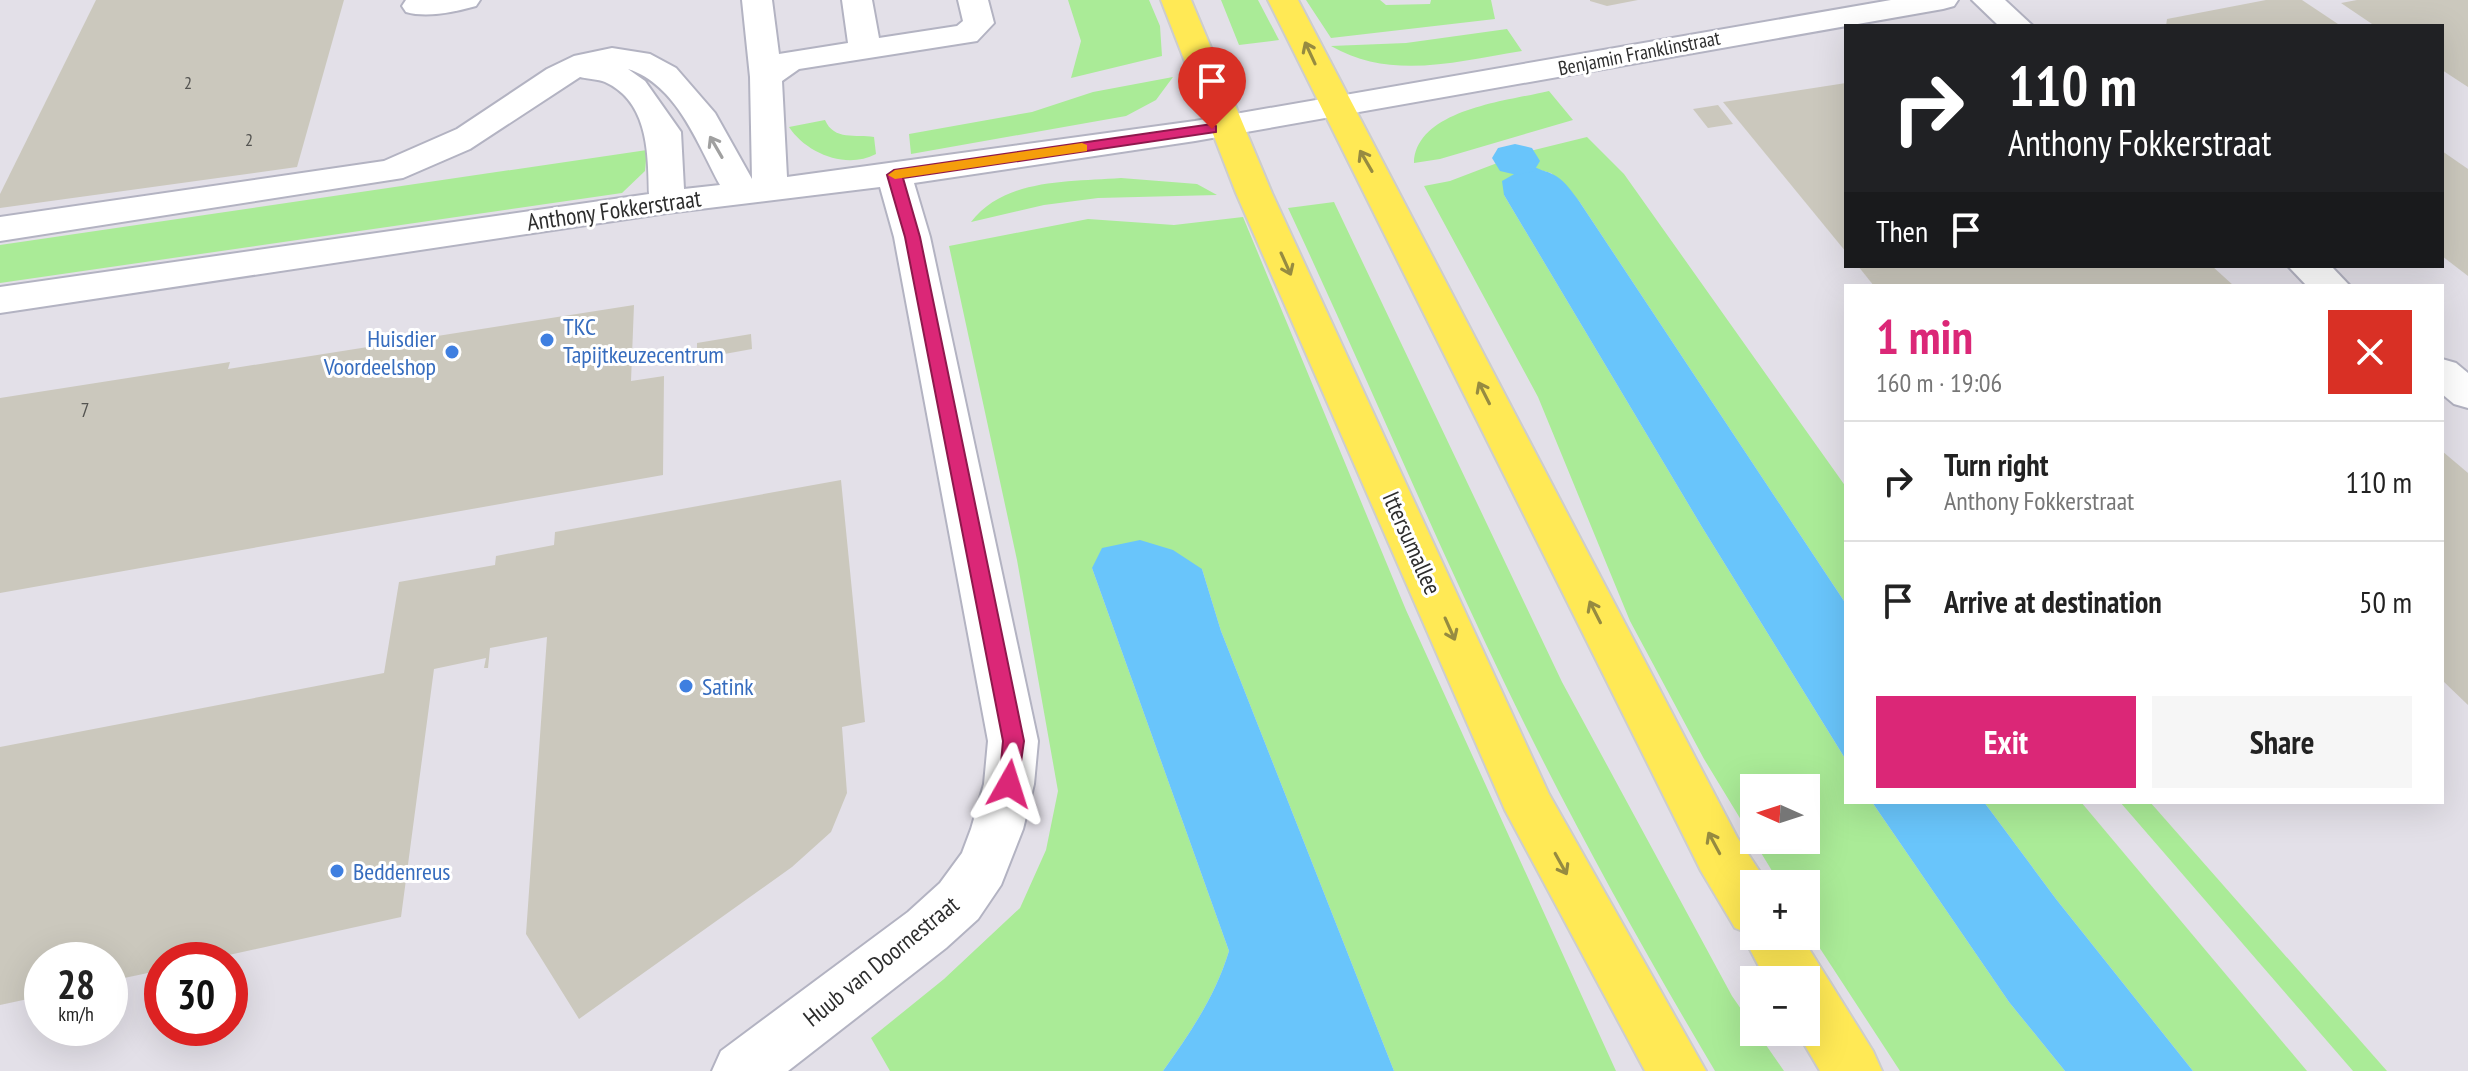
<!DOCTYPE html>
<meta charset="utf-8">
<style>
body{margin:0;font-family:"PT Sans Narrow",sans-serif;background:#f6f6f6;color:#222;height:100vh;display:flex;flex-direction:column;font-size:30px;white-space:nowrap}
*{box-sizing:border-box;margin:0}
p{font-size:26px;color:#767676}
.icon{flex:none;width:44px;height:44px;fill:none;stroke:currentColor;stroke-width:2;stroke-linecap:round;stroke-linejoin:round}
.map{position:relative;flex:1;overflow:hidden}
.drawer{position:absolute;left:1844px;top:284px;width:600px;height:520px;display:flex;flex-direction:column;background:#fff;border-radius:0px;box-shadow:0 8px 32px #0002}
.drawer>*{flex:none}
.banner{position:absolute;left:1844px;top:24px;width:600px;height:244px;border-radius:0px;box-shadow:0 8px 32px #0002;background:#202124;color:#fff;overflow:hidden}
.needle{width:52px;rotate:273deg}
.controls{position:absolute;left:1740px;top:774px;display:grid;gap:16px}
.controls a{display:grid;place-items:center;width:80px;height:80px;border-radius:0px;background:#fff;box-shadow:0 8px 32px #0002;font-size:40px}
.speed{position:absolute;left:24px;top:942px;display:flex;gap:16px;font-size:40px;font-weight:700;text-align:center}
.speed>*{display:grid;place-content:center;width:104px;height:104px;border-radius:50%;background:#fff;box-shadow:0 8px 32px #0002;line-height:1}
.speed small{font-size:20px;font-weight:400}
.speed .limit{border:12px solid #d22;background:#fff;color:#111}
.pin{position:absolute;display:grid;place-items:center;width:68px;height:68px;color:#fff;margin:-82px -34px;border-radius:50% 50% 50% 0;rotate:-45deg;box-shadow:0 0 8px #0007}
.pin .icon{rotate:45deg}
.me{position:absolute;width:88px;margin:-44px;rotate:6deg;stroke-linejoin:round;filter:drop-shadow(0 0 6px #0008)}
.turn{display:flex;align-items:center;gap:28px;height:168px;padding:0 32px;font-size:36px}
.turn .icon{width:104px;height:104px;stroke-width:2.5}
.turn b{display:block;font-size:56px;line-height:68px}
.then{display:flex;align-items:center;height:76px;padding:0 32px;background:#0003;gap:16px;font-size:30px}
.round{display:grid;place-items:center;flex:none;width:84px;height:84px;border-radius:0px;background:#f6f6f6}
.head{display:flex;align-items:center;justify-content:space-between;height:136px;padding:0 32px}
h1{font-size:48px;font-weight:700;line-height:60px;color:#db2777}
.button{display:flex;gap:16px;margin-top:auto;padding:16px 32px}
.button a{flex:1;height:92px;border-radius:0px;background:#db2777;color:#fff;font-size:32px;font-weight:700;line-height:92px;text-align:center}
.button a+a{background:#f6f6f6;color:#222}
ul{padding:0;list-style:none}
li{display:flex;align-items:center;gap:24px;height:120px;padding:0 32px;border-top:2px solid #e0e0e0}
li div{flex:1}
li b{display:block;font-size:30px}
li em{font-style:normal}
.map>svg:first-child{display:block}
</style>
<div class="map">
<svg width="2468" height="1071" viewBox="0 0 2468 1071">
<rect width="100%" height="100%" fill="#f0eadf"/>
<path fill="#e3e0e8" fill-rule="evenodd" d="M0,0H2468V1071H0ZM1846,26H2442V266H1846ZM1846,286H2442V802H1846ZM1754,788H1806V840H1754ZM1754,884H1806V936H1754ZM42,960H110V1028H42ZM162,960H230V1028H162ZM1754,980H1806V1032H1754Z"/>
<g fill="#aaeb97" fill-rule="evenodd">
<path d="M1068,0H1149L1160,26L1162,56L1071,78L1081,41Z"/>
<path d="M1221,0H1258L1279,40L1239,45Z"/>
<path d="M1306,0H1380L1386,5L1430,4L1431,0H1491L1495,19L1331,38Z"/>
<path d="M1507,29L1522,51C1458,61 1391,81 1331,46L1406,43Z"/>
<path d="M1173,77L1156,100L1126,116L911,154L909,134L1032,112L1093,92Z"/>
<path d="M1549,91L1573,120L1440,159L1414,163C1416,109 1508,101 1549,91Z"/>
<path d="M825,120C834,141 856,134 874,137L876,154C846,170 806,153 789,127Z"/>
<path d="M1587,137L1624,174L1846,487V604L1579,201L1551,173L1510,162L1517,173L1504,195L1702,527L1846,760V802H1872L2009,1002L2065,1071H1900L1806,927V884H1780L1704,759L1630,621L1538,397L1424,186L1450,181L1526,152ZM1754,788H1806V840H1754Z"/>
<path d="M647,150L645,171L622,193L0,283V245Z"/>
<path d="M1121,178L1197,184L1217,195L1098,198L1044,205L971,222C1005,178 1069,182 1121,178Z"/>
<path d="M1334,202L1562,682L1732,996L1784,1071H1715C1640,945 1568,815 1504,682C1429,526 1362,366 1288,208Z"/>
<path d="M1243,217L1406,610L1616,1071H1394L1221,631L1202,569L1092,568L1229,951C1215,997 1190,1033 1163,1071H890L871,1038L944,979L1020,908L1046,850L1058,791L1017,560L949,246L1088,219L1174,225Z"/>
<path d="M1984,802H2081L2307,1071H2193L2056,899Z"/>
<path d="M2120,802H2150L2387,1071H2353Z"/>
</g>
<g fill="#69c5fb">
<path d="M1526,160C1536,171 1544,169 1556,176C1566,182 1572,192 1579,201L1846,604V760L1702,527L1504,195L1502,181L1516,173L1509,162Z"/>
<path d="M1140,540L1173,550L1202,569L1221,631L1394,1071H1163C1190,1033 1215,997 1229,951L1092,568L1102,548Z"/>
<path d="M1872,802H1984L2056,899L2193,1071H2065L2009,1002Z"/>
</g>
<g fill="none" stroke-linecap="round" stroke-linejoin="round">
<path fill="#69c5fb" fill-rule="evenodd" d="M1515,144L1532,148L1540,161L1534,171L1517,175L1500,171L1492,158L1498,148Z"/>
</g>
<g fill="#cbc8bd">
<path d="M96,0H344L297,167L0,208V194Z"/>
<path d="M1638,0L1607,6L1590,1V0Z"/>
<path d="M2266,0H2302L2341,26H2166L2167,19Z"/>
<path d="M2357,0H2468V87L2442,70V26H2375L2341,3Z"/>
<path d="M1846,83V252L1723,102Z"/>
<path d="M1718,105L1733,124L1708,128L1693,109Z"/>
<path d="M2442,151L2468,169V276L2442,256Z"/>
<path d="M1858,266H2212L2234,286H1874Z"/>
<path d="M634,305L631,381L664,376L663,475L0,593V398L230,362L228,369Z"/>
<path d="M751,334L752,349L697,359V343Z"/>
<path d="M2442,451L2468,473V705L2442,680Z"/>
<path d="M841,480L865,722L842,727L847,793L831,832L792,867L579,1019L526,934L547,637L490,648L488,668H484L486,658L434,669L401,917L206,960H162V970L110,981V960H42V996L0,1005V747L384,673L399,582L495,565L496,556L554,545L555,532Z"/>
</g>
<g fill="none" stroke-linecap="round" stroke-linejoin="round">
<g stroke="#b3b3c2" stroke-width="4">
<g id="minor">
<path d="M406,0H480L476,6C455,12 427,18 406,12L402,6Z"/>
<path d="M742,0H772L779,54L848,43L842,0H872L879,38L957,26L963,21L958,0H988L994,23L977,41L799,69L782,81L787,177L1195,121L1891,0H1958L1954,6L1943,9L1195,141L914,183L930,237L1038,741L1034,784L1023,829L1001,885L978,919L946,948L788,1071H712L721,1051L908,912L940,883L962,853L971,829L984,784L988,741L894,237L880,187L667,213L0,313V287L649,194C648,154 649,102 605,82C598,79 588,79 580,77L470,149L403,178L0,241V217L384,161L457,129L547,69L574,56L612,48L650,54L676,68L715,113L752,179L750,77ZM628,69C677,85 697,143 720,185L684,189L681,132L645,81Z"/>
<path d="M1972,0H2005L2033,26H1999Z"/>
<path d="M2288,266H2331L2350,286H2307Z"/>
<path d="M2442,359L2456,363L2468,373V408L2454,404L2442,394Z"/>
</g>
</g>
<g stroke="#cdcdcd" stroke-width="4">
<g id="major">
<path d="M1161,0H1191L1272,193L1549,794L1706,1071H1645L1505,810L1236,193Z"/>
<path d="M1268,0H1298L1737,837L1768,884H1754V936H1801L1873,1051L1882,1071H1820L1797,1032H1806V980H1766L1743,936L1745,932L1735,928L1701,871Z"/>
</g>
</g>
<use href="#minor" fill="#fff" fill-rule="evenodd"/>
<use href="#major" fill="#ffe955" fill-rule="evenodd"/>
</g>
<defs><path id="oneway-shaft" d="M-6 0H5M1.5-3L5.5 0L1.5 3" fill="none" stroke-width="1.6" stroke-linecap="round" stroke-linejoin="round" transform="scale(2)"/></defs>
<g stroke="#968b41">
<use href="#oneway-shaft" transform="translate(1310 53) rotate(-115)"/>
<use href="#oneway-shaft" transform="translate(1366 161) rotate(-120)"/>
<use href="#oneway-shaft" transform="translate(1286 264) rotate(66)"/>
<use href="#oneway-shaft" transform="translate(1484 393) rotate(-117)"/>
<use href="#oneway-shaft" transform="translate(1595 612) rotate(-117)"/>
<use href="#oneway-shaft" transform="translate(1450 629) rotate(66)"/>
<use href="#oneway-shaft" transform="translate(1714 843) rotate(-118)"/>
<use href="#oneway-shaft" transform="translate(1561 864) rotate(61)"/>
</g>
<use stroke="#a0a0a0" href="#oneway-shaft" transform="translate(716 147) rotate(-120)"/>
<path fill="#db2777" stroke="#8e194d" stroke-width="2" d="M1212,124L1216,126V132L903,178L920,237L1024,741L1017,790L1009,793L1002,790L999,784L1003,741L905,237L887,175L894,170Z"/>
<path fill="#f59e0b" d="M1082,143L1087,145V151L895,179L888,175L895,170Z"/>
<g fill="#3f7fe0" stroke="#fff" stroke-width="3">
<circle cx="547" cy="340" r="8"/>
<circle cx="452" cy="352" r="8"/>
<circle cx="686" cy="686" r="8"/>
<circle cx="337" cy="871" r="8"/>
</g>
<g text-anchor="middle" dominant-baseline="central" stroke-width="6" stroke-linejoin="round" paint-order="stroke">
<g font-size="18" fill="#545451">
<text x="188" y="82">2</text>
<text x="249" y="139">2</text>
</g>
<g font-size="20" fill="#2d2d2d" stroke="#fff">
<text transform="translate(1639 53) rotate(-11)">Benjamin Franklinstraat</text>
</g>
<g font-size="20" fill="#545451">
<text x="85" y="410">7</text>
</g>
<g font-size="24" fill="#2d2d2d" stroke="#fff">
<text transform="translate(614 210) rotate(-8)">Anthony Fokkerstraat</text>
<text transform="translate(1412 543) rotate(66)">Ittersumallee</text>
<text transform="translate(881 961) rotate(-39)">Huub van Doornestraat</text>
</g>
<g font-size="24" fill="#366cbe" stroke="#fff" text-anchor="start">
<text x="563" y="326">TKC<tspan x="563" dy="28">Tapijtkeuzecentrum</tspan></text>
<text x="436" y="338" text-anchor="end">Huisdier<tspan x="436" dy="28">Voordeelshop</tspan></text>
<text x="702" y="686">Satink</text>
<text x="353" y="871">Beddenreus</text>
</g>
</g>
</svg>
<div class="controls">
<a><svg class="needle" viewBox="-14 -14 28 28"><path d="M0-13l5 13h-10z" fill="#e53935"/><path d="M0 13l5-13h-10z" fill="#767676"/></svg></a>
<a>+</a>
<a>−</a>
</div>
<div class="speed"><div>28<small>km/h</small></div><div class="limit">30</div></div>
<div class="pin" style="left:1212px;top:129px;background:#d93025"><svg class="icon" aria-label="arrive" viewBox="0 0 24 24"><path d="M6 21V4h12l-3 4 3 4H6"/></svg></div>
<svg class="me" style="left:1009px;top:784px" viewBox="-20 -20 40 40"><path d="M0-17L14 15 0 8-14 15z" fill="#db2777" stroke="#fff" stroke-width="4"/></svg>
<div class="banner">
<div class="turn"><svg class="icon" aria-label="right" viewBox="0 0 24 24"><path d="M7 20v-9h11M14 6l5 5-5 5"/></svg><div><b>110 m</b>Anthony Fokkerstraat</div></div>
<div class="then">Then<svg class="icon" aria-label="arrive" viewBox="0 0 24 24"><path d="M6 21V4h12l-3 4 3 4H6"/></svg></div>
</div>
<section class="drawer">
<div class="head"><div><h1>1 min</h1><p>160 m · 19:06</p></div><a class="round" style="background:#d93025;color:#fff"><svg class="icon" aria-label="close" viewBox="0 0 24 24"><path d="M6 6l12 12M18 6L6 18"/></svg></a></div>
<ul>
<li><svg class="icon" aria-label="right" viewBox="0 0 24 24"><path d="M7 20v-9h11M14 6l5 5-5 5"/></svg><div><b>Turn right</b><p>Anthony Fokkerstraat</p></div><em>110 m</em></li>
<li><svg class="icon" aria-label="arrive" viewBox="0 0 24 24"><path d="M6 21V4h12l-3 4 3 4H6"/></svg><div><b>Arrive at destination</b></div><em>50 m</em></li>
</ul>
<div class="button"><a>Exit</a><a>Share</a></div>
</section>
</div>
